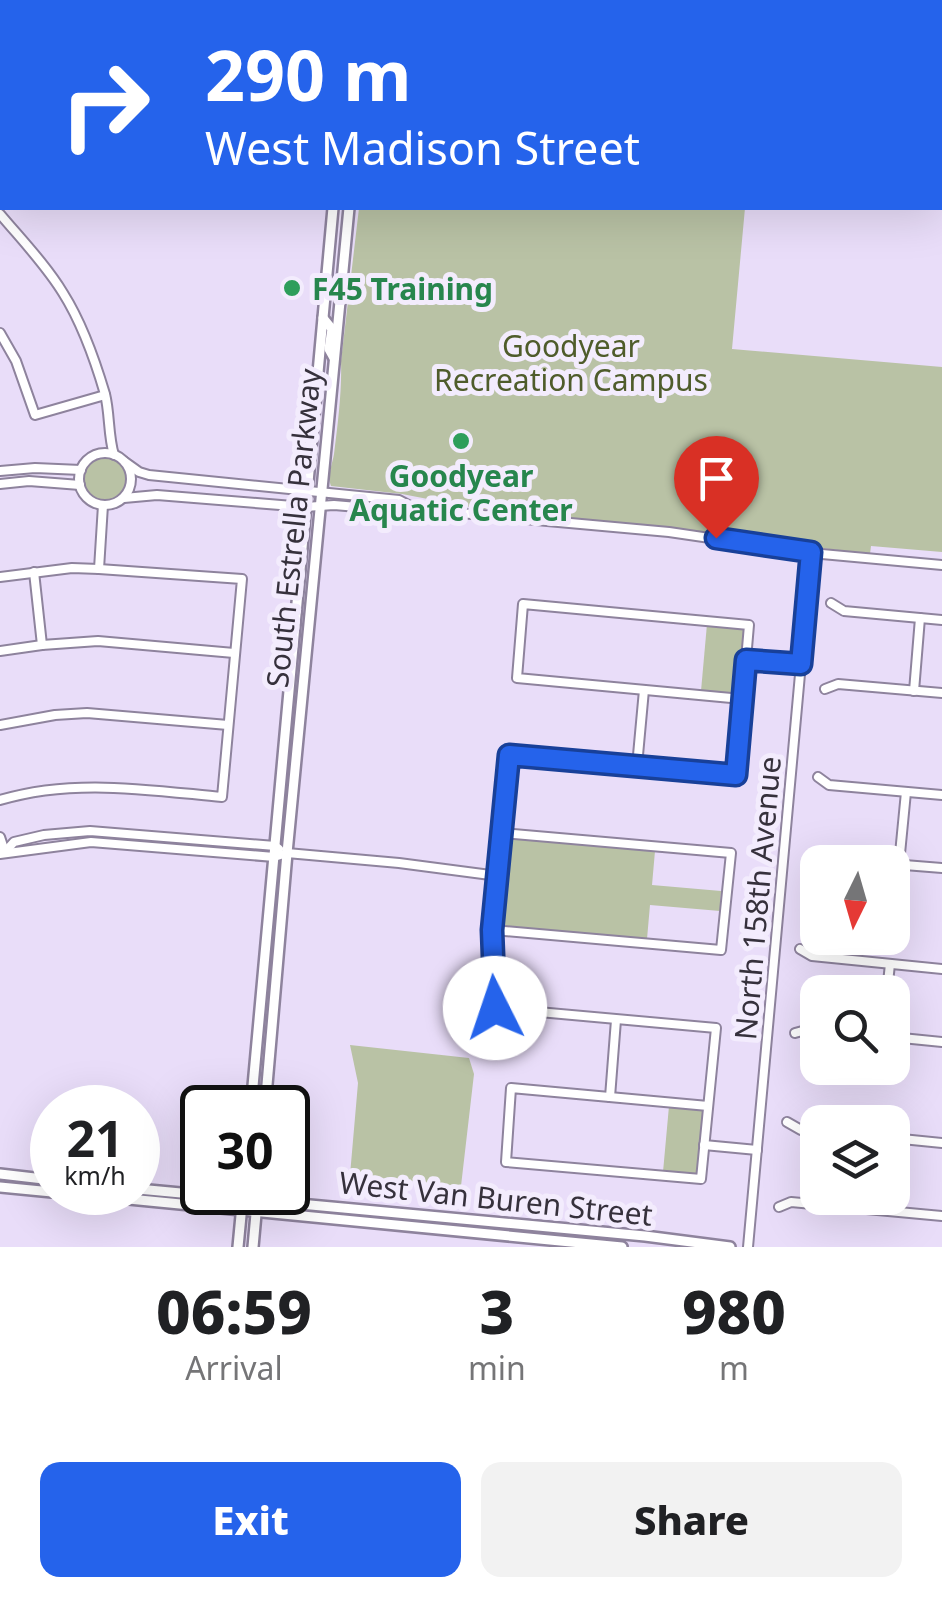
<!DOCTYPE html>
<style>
body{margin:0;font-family:"Noto Sans",sans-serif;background:#f2f2f2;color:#202124;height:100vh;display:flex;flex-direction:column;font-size:38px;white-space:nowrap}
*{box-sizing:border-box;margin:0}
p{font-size:32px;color:#757577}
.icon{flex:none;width:55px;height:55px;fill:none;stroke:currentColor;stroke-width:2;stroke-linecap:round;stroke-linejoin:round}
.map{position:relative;height:1247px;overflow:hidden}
.panel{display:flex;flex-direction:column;background:#fff;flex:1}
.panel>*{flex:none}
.guide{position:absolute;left:0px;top:0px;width:942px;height:210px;box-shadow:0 10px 40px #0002;background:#2563eb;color:#fff;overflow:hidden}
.needle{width:65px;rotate:185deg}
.buttons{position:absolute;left:800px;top:845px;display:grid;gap:20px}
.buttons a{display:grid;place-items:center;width:110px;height:110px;border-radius:20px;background:#fff;box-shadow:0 10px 40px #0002;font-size:50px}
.speed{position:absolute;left:30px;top:1085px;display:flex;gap:20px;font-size:50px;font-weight:700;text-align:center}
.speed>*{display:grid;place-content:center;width:130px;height:130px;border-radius:50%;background:#fff;box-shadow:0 10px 40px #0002;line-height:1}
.speed small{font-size:25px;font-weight:400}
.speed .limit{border:5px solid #111;border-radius:15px;background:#fff;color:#111}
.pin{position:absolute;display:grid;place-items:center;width:85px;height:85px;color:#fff;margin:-102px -42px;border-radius:50% 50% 50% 0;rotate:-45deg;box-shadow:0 0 10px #0007}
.pin .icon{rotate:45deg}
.me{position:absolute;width:110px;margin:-55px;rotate:356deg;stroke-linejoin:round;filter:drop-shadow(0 0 8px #0008)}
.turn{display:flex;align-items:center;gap:35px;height:210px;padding:0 40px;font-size:45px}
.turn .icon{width:130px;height:130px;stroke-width:2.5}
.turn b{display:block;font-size:70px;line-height:85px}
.eta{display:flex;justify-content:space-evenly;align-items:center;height:170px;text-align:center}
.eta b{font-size:60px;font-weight:800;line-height:70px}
.button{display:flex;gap:20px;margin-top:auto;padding:20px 40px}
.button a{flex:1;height:115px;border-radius:20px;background:#2563eb;color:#fff;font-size:40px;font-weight:800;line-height:115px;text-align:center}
.button a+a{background:#f2f2f2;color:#202124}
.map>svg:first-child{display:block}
</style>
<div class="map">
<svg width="942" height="1247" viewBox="0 0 942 1247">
<rect width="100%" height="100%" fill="#e9ddf9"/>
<g fill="#b9c2a5">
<path d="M359,208H745L732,349L942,367V552L871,546L870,554L797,545L749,542L655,531L469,507L402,494L331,486C327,475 332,466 334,454C338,423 342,391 341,361Z"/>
<circle cx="105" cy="480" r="22"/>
<path d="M707,624L745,627L739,694L701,691Z"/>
<path d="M506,838L655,851L652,885L721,891L720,911L650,905L647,939L498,927Z"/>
<path d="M350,1045L469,1058L474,1074L461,1186L350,1175L358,1083Z"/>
<path d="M669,1106L704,1108L698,1174L663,1172Z"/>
</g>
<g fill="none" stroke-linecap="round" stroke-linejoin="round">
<g stroke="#8e839d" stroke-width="12">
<g id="minor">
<path d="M2,0V4"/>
<path d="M702,2V0"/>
<path d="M715,2V0"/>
<path d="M0,106L2,104"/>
<path d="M0,119L2,117"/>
<path d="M940,195H942"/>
<path d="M0,214C21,239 46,265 63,293C82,323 95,360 105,394C110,414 108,435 114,455"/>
<path d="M0,333L16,361L35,415L105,395"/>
<circle cx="105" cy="479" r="26"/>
<path d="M125,462L139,472L149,475L399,500L414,508"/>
<path d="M0,471L35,468L81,470"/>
<path d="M0,484L29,481L80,485"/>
<path d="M124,498L157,495L305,507L334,505L404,511L416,509L669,532L811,553L942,565"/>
<path d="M99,569L103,505"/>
<path d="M34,572L42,645"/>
<path d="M0,577L72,568L99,569L242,579L222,797C147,790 73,778 0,800"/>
<path d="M831,603L844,611L942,620"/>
<path d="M0,651L42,645L98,641L234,653"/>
<path d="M746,659L801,664"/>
<path d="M825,689L838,684L942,693"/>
<path d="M914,691L920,618"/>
<path d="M0,725L55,715L87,713L228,725"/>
<path d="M637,766L644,690"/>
<path d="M818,777L829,785L942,795"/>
<path d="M0,837L5,852"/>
<path d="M5,852L14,842L44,835L90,831L275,846L279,849"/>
<path d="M0,854L91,842L274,857L287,853L399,863L498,876"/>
<path d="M811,860L825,857L880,862"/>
<path d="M892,864L942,868"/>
<path d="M899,864L906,792"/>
<path d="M493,930L721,950L731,853L503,833"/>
<path d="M800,949L812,956L942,969"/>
<path d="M887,992L890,964"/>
<path d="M795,1033L806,1030L818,1031"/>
<path d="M892,1037L942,1042"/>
<path d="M610,1097L616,1020"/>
<path d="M708,1106L511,1088L506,1162L701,1179L716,1028L495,1008L493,930L509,755L736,775L749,625L523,604L517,678L742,699"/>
<path d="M787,1122L801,1130L818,1132"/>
<path d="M892,1138L942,1143"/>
<path d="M704,1145L757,1150"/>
<path d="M779,1207L791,1202L942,1216"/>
<path d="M748,1247L811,553"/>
</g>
</g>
<g stroke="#8e839d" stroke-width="14">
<g id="major">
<path d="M353,2V0"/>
<path d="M363,2V0"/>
<path d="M323,318L332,329L329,349L334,358"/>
<path d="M251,1108L333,208"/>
<path d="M265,1108L287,853L349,208"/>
<path d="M0,1174L52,1180"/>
<path d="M0,1187L52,1192"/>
<path d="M138,1189L645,1236L730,1247"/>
<path d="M57,1192L622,1247"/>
<path d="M238,1247L242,1205"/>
<path d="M253,1247L258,1192"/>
</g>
</g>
<use href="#minor" stroke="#fff" stroke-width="8"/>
<use href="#major" stroke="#fff" stroke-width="9"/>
</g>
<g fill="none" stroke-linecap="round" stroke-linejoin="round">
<g stroke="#184099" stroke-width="25">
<path id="route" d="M495,1008L492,930L509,755L736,775L746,660L801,664L811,552L716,538"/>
</g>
<use href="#route" stroke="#2563eb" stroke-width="18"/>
</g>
<g fill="#2e9e5b" stroke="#f3ecfd" stroke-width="4">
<circle cx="292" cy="288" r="10"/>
<circle cx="461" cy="441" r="10"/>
</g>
<g text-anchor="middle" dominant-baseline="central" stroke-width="10" stroke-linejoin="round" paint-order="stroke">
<g font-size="30" font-weight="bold" fill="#27864d" stroke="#f3ecfd" text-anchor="start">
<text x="312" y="288">F45 Training</text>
<text x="461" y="475" text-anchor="middle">Goodyear<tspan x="461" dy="34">Aquatic Center</tspan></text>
</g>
<g font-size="30" fill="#4f5c2b" stroke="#f3ecfd">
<text x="571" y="345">Goodyear<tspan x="571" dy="34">Recreation Campus</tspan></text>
</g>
<g font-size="30" fill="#36313c" stroke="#f3ecfd">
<text transform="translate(293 528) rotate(-84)">South Estrella Parkway</text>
<text transform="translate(757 898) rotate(-85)">North 158th Avenue</text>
<text transform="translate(496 1198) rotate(6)">West Van Buren Street</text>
</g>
</g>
</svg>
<div class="buttons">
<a><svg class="needle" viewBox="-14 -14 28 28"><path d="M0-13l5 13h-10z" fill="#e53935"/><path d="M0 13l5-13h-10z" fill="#757577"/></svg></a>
<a><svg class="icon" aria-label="search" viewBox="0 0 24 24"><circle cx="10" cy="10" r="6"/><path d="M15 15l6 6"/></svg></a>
<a><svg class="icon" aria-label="layers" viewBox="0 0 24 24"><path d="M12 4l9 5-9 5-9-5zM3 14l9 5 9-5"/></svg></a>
</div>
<div class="speed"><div>21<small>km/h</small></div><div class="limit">30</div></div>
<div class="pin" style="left:716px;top:538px;background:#d93025"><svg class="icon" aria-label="arrive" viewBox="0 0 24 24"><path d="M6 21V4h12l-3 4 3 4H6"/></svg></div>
<svg class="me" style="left:495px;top:1008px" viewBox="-20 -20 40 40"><circle r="19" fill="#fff"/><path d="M0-13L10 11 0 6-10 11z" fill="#2563eb"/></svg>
<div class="guide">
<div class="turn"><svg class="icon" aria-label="right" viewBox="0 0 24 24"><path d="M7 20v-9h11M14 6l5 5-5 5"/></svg><div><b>290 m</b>West Madison Street</div></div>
</div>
</div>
<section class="panel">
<div class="eta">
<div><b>06:59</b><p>Arrival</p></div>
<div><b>3</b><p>min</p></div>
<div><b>980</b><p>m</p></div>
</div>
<div class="button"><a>Exit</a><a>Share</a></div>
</section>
